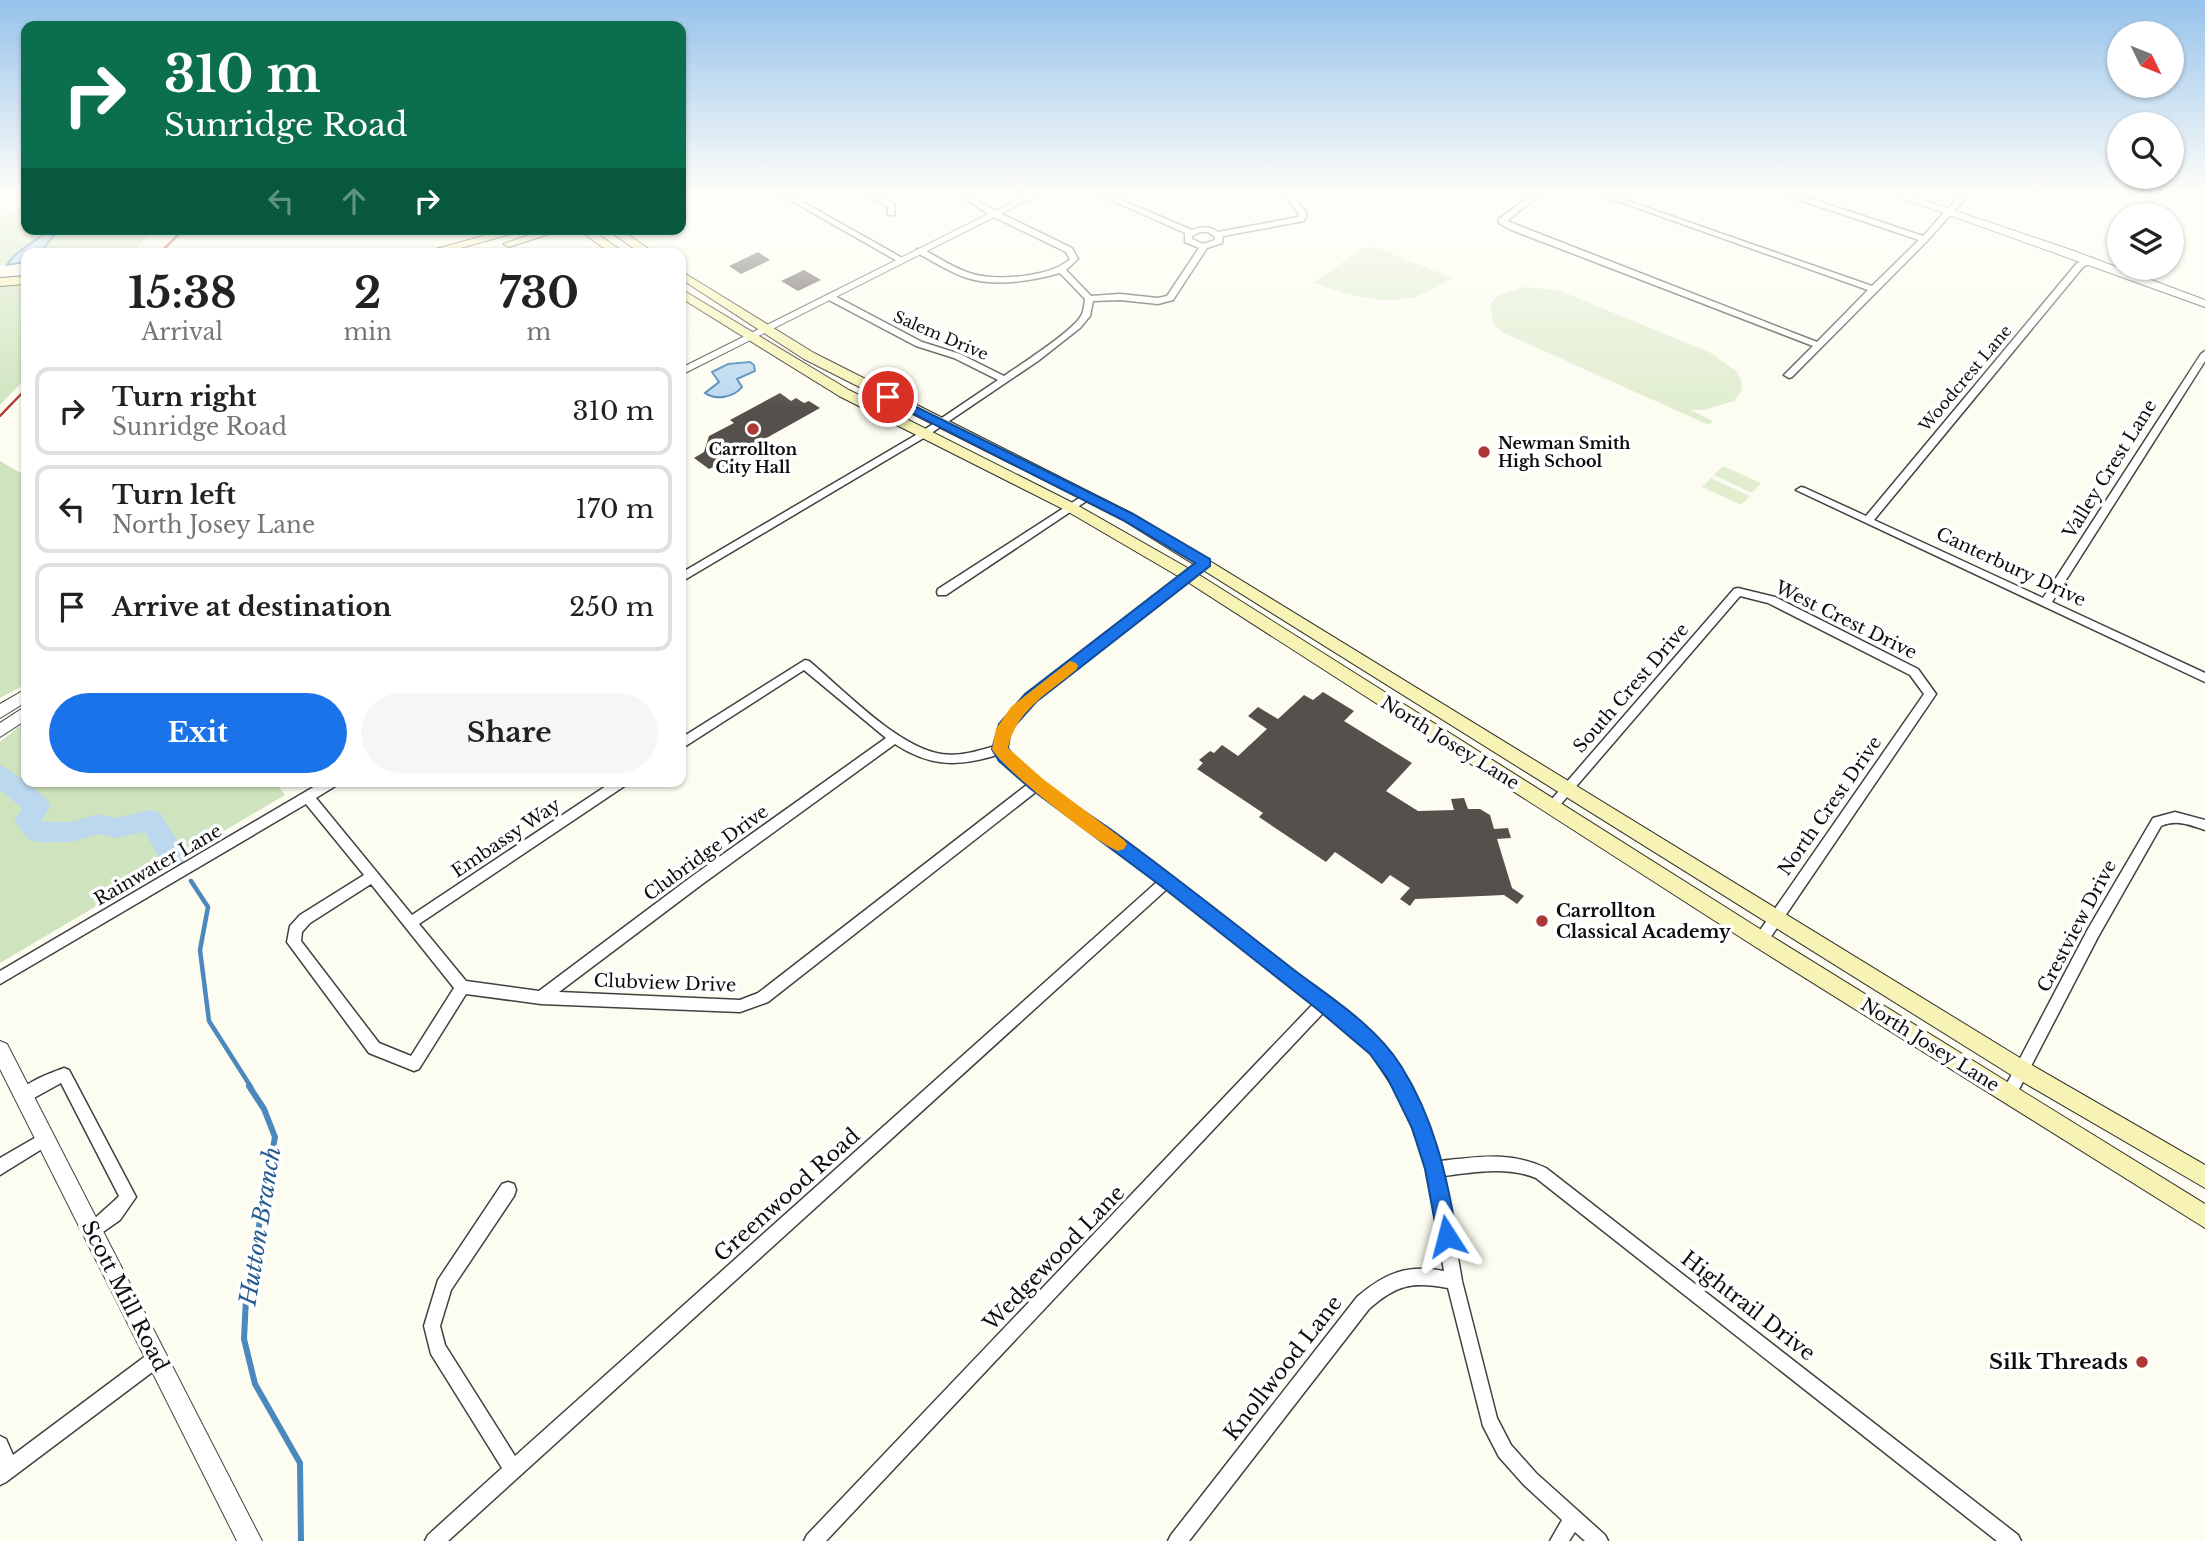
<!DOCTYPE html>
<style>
body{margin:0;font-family:"Libre Baskerville",serif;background:#f6f6f6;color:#222;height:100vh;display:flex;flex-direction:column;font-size:26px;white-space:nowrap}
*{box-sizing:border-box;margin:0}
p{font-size:23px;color:#767676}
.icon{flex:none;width:38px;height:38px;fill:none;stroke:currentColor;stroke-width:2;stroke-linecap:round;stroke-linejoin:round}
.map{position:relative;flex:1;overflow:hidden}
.details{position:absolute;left:21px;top:248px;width:665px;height:539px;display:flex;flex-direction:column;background:#fff;border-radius:14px;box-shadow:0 2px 5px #0004}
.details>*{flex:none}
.top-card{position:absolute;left:21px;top:21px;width:665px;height:214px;border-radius:14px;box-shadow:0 2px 5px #0004;background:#0b6e4f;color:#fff;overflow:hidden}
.needle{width:46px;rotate:133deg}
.buttons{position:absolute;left:2107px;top:21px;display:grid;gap:14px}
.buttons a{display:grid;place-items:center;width:77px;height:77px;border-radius:50%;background:#fff;box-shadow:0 2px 5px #0004;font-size:35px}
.pin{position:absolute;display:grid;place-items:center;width:60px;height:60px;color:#fff;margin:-30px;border:4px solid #fff;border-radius:50%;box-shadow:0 2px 7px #0007}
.me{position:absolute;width:77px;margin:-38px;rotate:351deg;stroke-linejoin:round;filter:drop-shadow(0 0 5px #0008)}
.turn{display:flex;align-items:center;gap:24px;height:147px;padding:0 28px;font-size:32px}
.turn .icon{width:91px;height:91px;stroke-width:2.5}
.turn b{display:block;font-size:49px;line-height:60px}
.lanes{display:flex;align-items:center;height:66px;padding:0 28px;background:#0003;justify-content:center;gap:35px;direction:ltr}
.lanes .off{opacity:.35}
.eta{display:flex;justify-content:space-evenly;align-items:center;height:119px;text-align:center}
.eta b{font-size:42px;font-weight:700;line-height:49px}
.cta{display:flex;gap:14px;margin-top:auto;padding:14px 28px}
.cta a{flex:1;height:80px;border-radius:42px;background:#1a73e8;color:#fff;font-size:28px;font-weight:700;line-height:80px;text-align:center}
.cta a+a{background:#f6f6f6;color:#222}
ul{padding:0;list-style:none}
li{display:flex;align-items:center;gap:21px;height:88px;margin:0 14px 10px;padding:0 14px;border:4px solid #e0e0e0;border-radius:14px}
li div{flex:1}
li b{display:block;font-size:26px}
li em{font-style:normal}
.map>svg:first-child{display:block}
</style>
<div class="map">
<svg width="2205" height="1541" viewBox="0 0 2205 1541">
<rect width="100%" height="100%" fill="#fdfcf1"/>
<g fill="#cfe4be">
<path d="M26,201V229H155L131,254H26V263L0,266V217Z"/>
<path d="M26,285V378L0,405V287Z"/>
<path d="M0,461L26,476V684L0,698Z"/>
<path d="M26,721V782H275L285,795L0,963V742Z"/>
</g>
<g fill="#e0edcf">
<path d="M1370,247L1378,248L1452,278C1443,283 1433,290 1423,294C1388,309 1346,294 1313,283L1363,248Z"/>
<path d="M1525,287L1558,290L1711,353L1737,372L1742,383L1741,392L1734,401L1704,410H1690L1713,421L1709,425L1502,332L1492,322L1491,303L1498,295Z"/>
<path d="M1723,466L1761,483L1752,493L1714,475Z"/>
<path d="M1711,478L1750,496L1741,505L1702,487Z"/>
</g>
<g fill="#bbd8ef" stroke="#4b88be" stroke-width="2">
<path d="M50,229H59L39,254H26V262L7,265C17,249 36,242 50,229Z"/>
<path d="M750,362L754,365L755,371L737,379L742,387C734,397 716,401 705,393L719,382L712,372L728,364Z"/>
</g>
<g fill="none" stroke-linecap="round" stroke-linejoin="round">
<path stroke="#4b88be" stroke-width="4.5" d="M191,881L208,907L200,950L209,1021L251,1087"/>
<path stroke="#4b88be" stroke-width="6" d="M249,1086L264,1109L275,1137L246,1298L244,1339L255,1384L300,1463L301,1541"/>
<path fill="#bbd8ef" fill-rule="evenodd" d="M0,765C9,768 47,797 51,805L42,820L43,822H72L97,814L116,818L151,810L160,813L187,857L183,865C162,872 154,848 145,832L116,838L97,834L72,842H37L28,839L14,821L22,808L0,790Z"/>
</g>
<g fill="#56504c">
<path d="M758,252L770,260L741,274L729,266Z"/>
<path d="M804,270L821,280L798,291L781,281Z"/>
<path d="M780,393L791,401L796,398L804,403L809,401L820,408L761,441L766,444L724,467L720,464L709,469L694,458L704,452L709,436L734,423L730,420Z"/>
<path d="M1323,692L1354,711L1344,721L1412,763L1386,791L1418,811L1454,810L1451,799L1464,798L1468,809H1480L1490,815L1494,829L1508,828L1511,838L1497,839L1512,888L1524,896L1517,904L1504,895L1415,899L1410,906L1400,899L1410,888L1390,875L1382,884L1335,852L1326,862L1259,817L1263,813L1197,769L1203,763L1199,760L1210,751L1214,753L1222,745L1238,756L1267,729L1248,716L1258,707L1278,719L1304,695L1313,700Z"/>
</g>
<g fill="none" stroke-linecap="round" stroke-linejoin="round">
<g stroke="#414141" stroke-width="3">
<g id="minor">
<path d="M778,193H787L906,260L899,262Z"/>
<path d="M864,193H873L895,204L894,215H888V207Z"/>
<path d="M955,193H964L998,212L1072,248L1078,259L1066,270L1091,296L1120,294L1158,298L1167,296L1199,248L1185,242V233L1095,193H1105L1192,230C1201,226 1210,226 1218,232L1298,217L1299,214L1283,193H1291L1307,214L1304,221L1223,236L1222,243L1207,248L1173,300L1158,304L1120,300L1093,301L1090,316L1080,328L1038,361L927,436L681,582V573L921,432L998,380L954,358L916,346L827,299V295H833L922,342L960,354L1004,376C1020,365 1073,331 1081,316C1084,312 1084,304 1085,299L1060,273C1031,281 996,287 967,278C949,272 933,261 917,253V249H923C939,258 955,269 973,274C997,281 1052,277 1070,259L1066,252L992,216ZM1200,232H1208L1215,237V240L1203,244L1192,239V236Z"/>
<path d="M1534,193H1542L1507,221L1817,342L1868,290L1595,193H1605L1872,286L1919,240L1785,195L1784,193H1794L1923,236L1962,193H1970L1927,241L1792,377L1789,378L1784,375L1813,346L1509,229L1499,223V219Z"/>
<path d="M2090,258H2093V262L2083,267L1874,520L2043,598L2201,354L2205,351V361L2052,602L2205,673V682L1796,490L1801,487L1805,488L1866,516L2077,263Z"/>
<path d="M1087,493L1092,496L1091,498L946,595H938L937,592L938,589Z"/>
<path d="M1205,559L1210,563L1209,566L1034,701L1010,730L1006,749L1008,753L1041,781L1172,877L1328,998L1381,1043L1415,1095L1440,1161C1479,1157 1509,1151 1546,1168L2018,1535L2021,1541H1997L1536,1178C1507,1166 1474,1172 1444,1176L1462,1281L1497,1418L1511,1445L1536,1473L1605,1535L1608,1541H1585L1575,1532L1569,1541H1550L1562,1520L1524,1485L1499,1457L1483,1426L1448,1288C1412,1281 1396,1285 1369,1309L1189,1541H1168L1171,1535L1357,1297C1385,1273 1407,1264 1444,1271L1427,1169L1404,1104L1371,1053L1324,1012L826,1541H804L807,1535L1313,1004L1167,889L448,1541H425L428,1535L502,1468L431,1354L424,1326L438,1280L502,1184L508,1182L514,1184L516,1190L514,1196L451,1290L440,1326L445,1345L515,1456L1158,881L1037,791L768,1002L740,1012L541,1004L466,994L419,1069L414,1071L369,1053L287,942L290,926L300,915L364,875L306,804L0,984V971L322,782H339L337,785L316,798L412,915L612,782H628L626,785L419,924L466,981L539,991L691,877L886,738L804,670L681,749V738L805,660L809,661C844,690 896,746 941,754C959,757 978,751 995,746L1000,726L1026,695ZM895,744C930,767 958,767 997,755L1000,759L1028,784L758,993L740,1000L559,992L701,885ZM371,884L454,988L411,1056L379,1043L301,941L302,932L310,923Z"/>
<path d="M1738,588L1775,597L1918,669L1936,694L1766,944L1761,946L1756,944L1754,940L1756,936L1924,694L1910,675L1768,603L1740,596L1555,811H1547L1545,807L1734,589Z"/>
<path d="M2175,812L2205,820V830C2190,825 2177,819 2161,826L2098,937L2014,1099L2009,1101L2004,1099L2002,1094L2004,1089L2088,929L2153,818Z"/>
<path d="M64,1068L69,1070L136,1197L120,1220L93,1239L87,1237L85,1231C89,1221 110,1206 119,1196L61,1083L23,1104L18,1102L16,1097C23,1082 49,1074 64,1068Z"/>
<path d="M45,1132L50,1134L53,1139L50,1144L0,1175V1158Z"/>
<path d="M157,1350L163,1352L165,1358L163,1364L6,1482L0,1485V1436L6,1439L13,1455L151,1352Z"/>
</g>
</g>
<g stroke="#414141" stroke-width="2">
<g id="tertiary">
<path d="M1030,193H1042L681,375V368Z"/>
<path d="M1888,193H1902L2071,250L2205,300V307Z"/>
<path d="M26,689V702L0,718V704Z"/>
<path d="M26,706V720L0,737V723Z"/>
<path d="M0,1041L7,1044L262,1541H237L0,1069Z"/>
</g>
</g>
<g stroke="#303030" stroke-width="2">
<g id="secondary">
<path d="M508,229H529L439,254H418Z"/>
<path d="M546,229H565L509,247L503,244Z"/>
<path d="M577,229H591L626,254H612Z"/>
<path d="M606,229H620L656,254H642Z"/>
<path d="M681,271L814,353L1133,514L2030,1064L2205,1165V1188L2016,1078L1123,520L804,359L681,279Z"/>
<path d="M26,276V284L0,286V278Z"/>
<path d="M681,289L849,390L1075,504L1193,571L1768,934L2205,1204V1228L1754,946L1183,579L1065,510L839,396L681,298Z"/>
</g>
</g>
<use href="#minor" fill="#fff" fill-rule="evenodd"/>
<use href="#tertiary" fill="#fff" fill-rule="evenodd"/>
<use href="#secondary" fill="#f6f3b4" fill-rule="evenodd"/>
<g stroke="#ae3836" stroke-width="2.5">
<path d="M159,254L184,229"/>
<path d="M0,416L26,389"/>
</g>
</g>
<linearGradient id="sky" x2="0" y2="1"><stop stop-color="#96c2eb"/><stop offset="0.47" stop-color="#fefef9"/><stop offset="1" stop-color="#fefef9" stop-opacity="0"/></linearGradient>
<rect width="2205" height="408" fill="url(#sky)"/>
<path fill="#1a73e8" stroke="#114b97" stroke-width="2" d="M888,393L1133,514L1210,559V566L1036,702L1011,730L1008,748C1026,775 1088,813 1117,834C1177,878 1235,924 1294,970C1331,998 1376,1026 1401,1066C1434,1118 1447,1176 1457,1236L1454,1244L1447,1247L1439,1244L1425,1169L1412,1128L1388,1079L1370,1054L1317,1009L1161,886L1031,789L999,761L992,749L999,724L1025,694L1195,563L1123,520L884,399V394Z"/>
<path fill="#f59e0b" d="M1070,661L1076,663L1078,666L1076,670C1048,693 1015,712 1008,748L1043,779L1124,840L1127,844L1124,849L1118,851C1097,844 1003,769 992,749L996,729L1011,707Z"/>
<g fill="#ae3836" stroke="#fff" stroke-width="2.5">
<circle cx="753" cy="429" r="7"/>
<circle cx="1484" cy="452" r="7"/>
<circle cx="1542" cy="921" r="7"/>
<circle cx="2142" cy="1362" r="7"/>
</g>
<g text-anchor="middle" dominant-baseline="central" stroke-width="7" stroke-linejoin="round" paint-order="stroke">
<g font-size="16" fill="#0e0e0e" stroke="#fff">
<text transform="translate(941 335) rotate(23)">Salem Drive</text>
<text transform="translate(1965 378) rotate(-50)">Woodcrest Lane</text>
</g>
<g font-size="16" font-weight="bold" fill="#0e0e0e" stroke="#fff" text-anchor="start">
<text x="1498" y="443">Newman Smith<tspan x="1498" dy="18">High School</tspan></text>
<text x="753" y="449" text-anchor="middle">Carrollton<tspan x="753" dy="18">City Hall</tspan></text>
</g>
<g font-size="18" fill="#0e0e0e" stroke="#fff">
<text transform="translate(2110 469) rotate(-58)">Valley Crest Lane</text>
<text transform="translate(2011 567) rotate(25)">Canterbury Drive</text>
<text transform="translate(1846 620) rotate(26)">West Crest Drive</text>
<text transform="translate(1631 688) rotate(-49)">South Crest Drive</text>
<text transform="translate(1450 743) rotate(32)">North Josey Lane</text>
<text transform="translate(1830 806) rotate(-55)">North Crest Drive</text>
<text transform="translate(506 838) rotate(-34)">Embassy Way</text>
<text transform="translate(706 853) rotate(-36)">Clubridge Drive</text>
<text transform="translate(158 865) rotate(-30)">Rainwater Lane</text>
<text transform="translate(2077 926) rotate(-62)">Crestview Drive</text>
<text transform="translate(665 983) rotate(2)">Clubview Drive</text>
<text transform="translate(1930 1045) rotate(32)">North Josey Lane</text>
</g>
<g font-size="18" font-weight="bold" fill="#0e0e0e" stroke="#fff" text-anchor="start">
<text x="1556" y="911">Carrollton<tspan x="1556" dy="21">Classical Academy</tspan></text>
</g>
<g font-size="21" fill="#0e0e0e" stroke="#fff">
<text transform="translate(787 1195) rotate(-42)">Greenwood Road</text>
<text transform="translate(1054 1258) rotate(-46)">Wedgewood Lane</text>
<text transform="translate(125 1296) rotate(63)">Scott Mill Road</text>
<text transform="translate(1748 1306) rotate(38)">Hightrail Drive</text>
<text transform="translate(1283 1368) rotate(-52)">Knollwood Lane</text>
</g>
<g font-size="21" font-weight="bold" fill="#0e0e0e" stroke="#fff" text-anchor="end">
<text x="2128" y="1362">Silk Threads</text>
</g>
<g font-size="23" font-style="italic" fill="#265c92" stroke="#fff">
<text transform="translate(260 1226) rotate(-81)">Hutton Branch</text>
</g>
</g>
</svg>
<div class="buttons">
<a><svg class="needle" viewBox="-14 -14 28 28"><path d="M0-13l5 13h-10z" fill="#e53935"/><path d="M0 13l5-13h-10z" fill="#767676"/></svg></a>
<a><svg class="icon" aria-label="search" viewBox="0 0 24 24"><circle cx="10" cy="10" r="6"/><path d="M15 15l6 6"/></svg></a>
<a><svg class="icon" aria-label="layers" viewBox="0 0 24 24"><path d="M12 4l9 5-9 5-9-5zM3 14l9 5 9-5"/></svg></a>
</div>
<div class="pin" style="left:888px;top:397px;background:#d93025"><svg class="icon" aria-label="arrive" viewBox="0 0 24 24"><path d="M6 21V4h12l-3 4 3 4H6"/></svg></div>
<svg class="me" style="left:1447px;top:1236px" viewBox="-20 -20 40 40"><path d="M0-17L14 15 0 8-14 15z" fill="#1a73e8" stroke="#fff" stroke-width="4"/></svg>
<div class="top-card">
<div class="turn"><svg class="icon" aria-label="right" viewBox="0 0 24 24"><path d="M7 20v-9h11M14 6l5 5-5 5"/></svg><div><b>310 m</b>Sunridge Road</div></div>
<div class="lanes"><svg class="icon off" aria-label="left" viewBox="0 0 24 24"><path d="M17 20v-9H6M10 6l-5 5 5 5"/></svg><svg class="icon off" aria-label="ahead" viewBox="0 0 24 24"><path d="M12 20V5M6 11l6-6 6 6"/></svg><svg class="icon" aria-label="right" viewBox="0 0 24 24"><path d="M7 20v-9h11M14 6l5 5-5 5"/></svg></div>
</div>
<section class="details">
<div class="eta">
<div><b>15:38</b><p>Arrival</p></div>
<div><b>2</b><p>min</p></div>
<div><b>730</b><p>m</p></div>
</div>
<ul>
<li><svg class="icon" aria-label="right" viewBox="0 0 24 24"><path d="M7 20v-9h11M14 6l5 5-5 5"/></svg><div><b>Turn right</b><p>Sunridge Road</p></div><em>310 m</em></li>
<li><svg class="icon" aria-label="left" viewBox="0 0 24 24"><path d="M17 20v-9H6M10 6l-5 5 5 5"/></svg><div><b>Turn left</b><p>North Josey Lane</p></div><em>170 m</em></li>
<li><svg class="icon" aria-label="arrive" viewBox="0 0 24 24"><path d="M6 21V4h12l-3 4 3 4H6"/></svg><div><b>Arrive at destination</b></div><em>250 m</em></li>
</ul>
<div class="cta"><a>Exit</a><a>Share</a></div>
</section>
</div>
